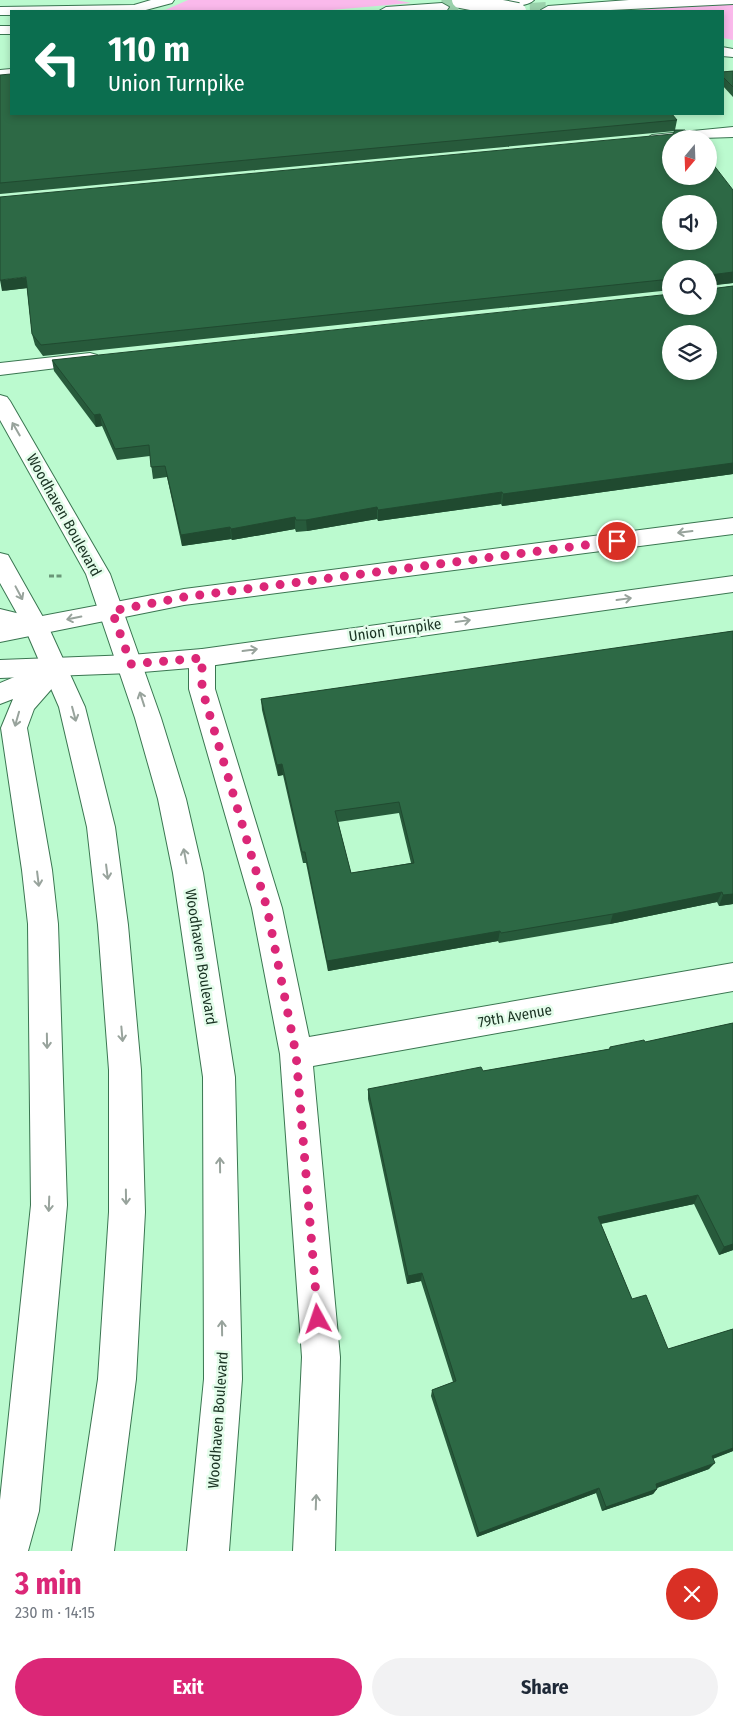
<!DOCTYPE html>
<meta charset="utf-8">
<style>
body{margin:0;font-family:"Fira Sans Condensed",sans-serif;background:#f2f2f3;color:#1f2937;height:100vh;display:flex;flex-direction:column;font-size:19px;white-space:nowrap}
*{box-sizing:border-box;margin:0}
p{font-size:16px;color:#747a83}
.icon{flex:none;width:28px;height:28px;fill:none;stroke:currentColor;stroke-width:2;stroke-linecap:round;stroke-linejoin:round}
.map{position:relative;height:1551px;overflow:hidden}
.side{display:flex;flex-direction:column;background:#fff;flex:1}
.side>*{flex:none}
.top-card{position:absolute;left:10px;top:10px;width:714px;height:105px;border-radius:0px;box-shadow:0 2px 8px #0003;background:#0b6e4f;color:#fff;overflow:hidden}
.needle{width:32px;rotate:199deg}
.fabs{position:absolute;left:662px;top:130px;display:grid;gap:10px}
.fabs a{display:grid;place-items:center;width:55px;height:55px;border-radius:50%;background:#fff;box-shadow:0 2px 8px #0003;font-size:25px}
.pin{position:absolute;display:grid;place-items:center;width:42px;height:42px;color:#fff;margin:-21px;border:2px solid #fff;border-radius:50%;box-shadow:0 1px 5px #0007}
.me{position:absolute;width:55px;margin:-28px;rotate:355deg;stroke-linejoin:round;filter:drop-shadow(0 0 4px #0008)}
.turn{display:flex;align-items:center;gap:18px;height:105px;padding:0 15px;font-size:22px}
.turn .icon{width:65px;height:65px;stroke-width:2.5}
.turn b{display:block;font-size:35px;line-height:42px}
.round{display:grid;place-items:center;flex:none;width:52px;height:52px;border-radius:26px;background:#f2f2f3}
.head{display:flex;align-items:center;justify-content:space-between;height:85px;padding:0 15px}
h1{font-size:30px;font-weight:700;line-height:38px;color:#db2777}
.button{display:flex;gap:10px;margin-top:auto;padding:10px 15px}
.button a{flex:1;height:58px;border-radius:30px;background:#db2777;color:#fff;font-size:20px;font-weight:700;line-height:58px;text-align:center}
.button a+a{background:#f2f2f3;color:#1f2937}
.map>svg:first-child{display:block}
</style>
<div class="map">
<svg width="733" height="1551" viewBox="0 0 733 1551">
<rect width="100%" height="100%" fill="#bbfacf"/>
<g fill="#fab9eb">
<path d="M188,0H396L411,3L320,11H163Z"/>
<path d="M648,0H733V40L723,38L722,11H637Z"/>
</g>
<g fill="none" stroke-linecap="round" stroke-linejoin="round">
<g stroke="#9bd2ac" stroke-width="16" stroke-dasharray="16 8" stroke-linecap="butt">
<path d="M442,7L492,3"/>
<path d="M530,11L548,10"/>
</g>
<g stroke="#3a7651" stroke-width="2">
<g id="minor">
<path d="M151,0H174L172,3L142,11H11V15H0V7L134,5Z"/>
<path d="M11,69V79L0,80V70Z"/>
<path d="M733,127V137L671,139V143L652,145L644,140L652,135Z"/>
<path d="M90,353L97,355L100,359L97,363L0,375V363Z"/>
<path d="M0,609L45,620L48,626L45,632L36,635L0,627Z"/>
<path d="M202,649L211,652L215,658V689L282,908L309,1037L733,963V991L313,1066L340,1357L335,1551H293L302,1357L280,1054L252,908L189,689V658L193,652Z"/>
<path d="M57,659L66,661L70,668L34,709L27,728L52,870L58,924L67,1205L39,1511L28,1551H0V1500L31,1205L28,924L22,870L1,728L13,699L0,704V683Z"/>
</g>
</g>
<g stroke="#3a7651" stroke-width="2">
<g id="secondary">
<path d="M733,518V534L184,605L0,642V624L184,589Z"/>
<path d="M733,576V592L202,667L131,673L0,678V660L131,655L202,649Z"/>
</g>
</g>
<g stroke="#3a7651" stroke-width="2">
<g id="primary">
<path d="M722,47L733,49V57L722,56Z"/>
<path d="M0,395L7,397L10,401L110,574L161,718L186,799L203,873L235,1077L242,1379L229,1551H187L204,1379L203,1077L173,873L158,799L135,718L86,574L0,420Z"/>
<path d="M0,553L8,555L48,626L85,707L115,827L128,925L141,1070L145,1212L136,1379L114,1551H72L98,1379L109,1212V1070L98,925L87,827L59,707L24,626L0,583Z"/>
</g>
</g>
<g stroke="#3a7651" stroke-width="2">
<g id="motorway">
<path d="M502,0H534C528,6 512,7 503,5Z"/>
<path d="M629,0H733V4L590,11L541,10L548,6Z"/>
<path d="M442,3L449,7L447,10L379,11L386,7Z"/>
<rect x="0" y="26" width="11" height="8"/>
</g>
</g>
<path stroke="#6a9678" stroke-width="3" stroke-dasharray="5 2.5" stroke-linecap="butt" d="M49,576H63"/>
<use href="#minor" fill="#fff" fill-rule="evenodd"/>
<use href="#secondary" fill="#fff" fill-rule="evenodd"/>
<use href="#primary" fill="#fff" fill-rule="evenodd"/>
<use href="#motorway" fill="#fff" fill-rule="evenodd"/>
<g stroke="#3a7651" stroke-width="18" stroke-linecap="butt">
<path id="primary-bridge" d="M460,0L518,11"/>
</g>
<use href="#primary-bridge" stroke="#fff" stroke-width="16"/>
</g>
<g fill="#275a3b" fill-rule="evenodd">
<path d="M733,71V97L722,85V72Z"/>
<path d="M0,75L677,120L675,130L733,190V283L710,285V289L733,286V474L502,506L501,504L378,521L377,519L307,531L296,532L295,529L232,540L231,539L182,546L167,477L153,479L150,456L117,460L102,426L96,427L54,371L52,360L709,306L671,269V290L43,356L35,345L32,334L27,288L2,291L673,134L675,131L0,194Z"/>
<path d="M733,631V904L719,906L717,902L610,924L499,943L498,941L328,971L306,863H303L283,775L278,776L262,710L261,699ZM399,813L411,863L351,873L338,822Z"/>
<path d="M733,1023V1250L719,1255L694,1204L601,1224L632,1299L668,1349L733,1329V1451L713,1459L709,1469L657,1488V1489L653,1494L602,1511L596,1493L477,1537L431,1396L432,1390L453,1382L421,1281L407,1284L368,1099V1089L483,1071L609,1049L610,1047L645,1042Z"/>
</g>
<g fill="#204a30">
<path d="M733,272V283L709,286L710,275Z"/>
<path d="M26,277L28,288L2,291L0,280Z"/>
<path d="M100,414L102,426L96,427L94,415Z"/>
<path d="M733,463V474L502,506L503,494Z"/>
<path d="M502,492L501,504L378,521V510Z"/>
<path d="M377,507V519L307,531L306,520Z"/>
<path d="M295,517V529L232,540L231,529Z"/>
<path d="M230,527L231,539L182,546L181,535Z"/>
<path d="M282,764L283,775L278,776L277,765Z"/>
<path d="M722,892L717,902L610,924L613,914Z"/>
<path d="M733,894V904L719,906L723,895Z"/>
<path d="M500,931L498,941L328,971L327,961Z"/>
<path d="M698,1195L694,1204L594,1225L598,1217Z"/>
<path d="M733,1244V1250L719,1255L724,1247Z"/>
<path d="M422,1273L421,1281L407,1284L408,1276Z"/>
<path d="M733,1448V1451L706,1461L712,1456Z"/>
<path d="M715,1463L709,1469L651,1490L656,1484Z"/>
<path d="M599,1488L596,1493L477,1537L479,1533Z"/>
<path d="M657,1489L653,1494L602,1511L606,1507Z"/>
</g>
<g fill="#2d6945" stroke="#204a30" fill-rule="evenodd">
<path d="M733,71V87L722,76V72Z"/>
<path d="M11,74V114H672L677,120L0,183V75Z"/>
<path d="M675,130H685L692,139H671V176H709V159L733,190V272L710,275V289L733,286V463L503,494L502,492L378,510L377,507L306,520H296L295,517L231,529L230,527L181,535L165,466L151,467L149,445L115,449L100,414L94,415L52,360L671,294V306H709V269H671V279L41,345L32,334L26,277L0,280V197L673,134ZM671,204H709V241H671ZM671,334H709V371H671Z"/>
<path d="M733,631V894L723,895L722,892L613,914L501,933L500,931L327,961L305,852H302L282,764L277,765L261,699ZM399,802L414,863L351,873L335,811Z"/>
<path d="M733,1023V1244L724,1247L698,1195L598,1217L632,1299L646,1295L668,1349L733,1329V1448L712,1456L715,1463L656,1484L657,1489L606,1507L599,1488L479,1533L432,1390L456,1381L422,1273L408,1276L368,1089L481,1067L483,1071L610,1049V1047L644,1040L645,1042Z"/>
</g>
<defs><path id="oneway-shaft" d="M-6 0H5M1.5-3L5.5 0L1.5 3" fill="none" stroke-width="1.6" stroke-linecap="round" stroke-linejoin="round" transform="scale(1.25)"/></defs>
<g stroke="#98a39c">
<use href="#oneway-shaft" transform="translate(16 429) rotate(-120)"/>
<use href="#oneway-shaft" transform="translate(685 532) rotate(173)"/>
<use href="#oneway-shaft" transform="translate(19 593) rotate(62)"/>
<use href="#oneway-shaft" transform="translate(624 599) rotate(-8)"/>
<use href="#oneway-shaft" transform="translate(74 618) rotate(169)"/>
<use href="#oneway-shaft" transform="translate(463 621) rotate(-8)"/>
<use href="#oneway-shaft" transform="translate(250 650) rotate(-8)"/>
<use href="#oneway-shaft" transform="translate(142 699) rotate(-108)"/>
<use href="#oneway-shaft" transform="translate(74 714) rotate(75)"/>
<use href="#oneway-shaft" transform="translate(17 719) rotate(106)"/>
<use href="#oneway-shaft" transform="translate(185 856) rotate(-101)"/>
<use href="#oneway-shaft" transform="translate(107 872) rotate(83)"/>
<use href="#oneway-shaft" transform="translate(38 879) rotate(83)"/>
<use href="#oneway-shaft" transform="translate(122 1034) rotate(85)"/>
<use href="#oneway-shaft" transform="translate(47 1041) rotate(89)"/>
<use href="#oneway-shaft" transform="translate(220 1165) rotate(-91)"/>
<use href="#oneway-shaft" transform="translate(126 1197) rotate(89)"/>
<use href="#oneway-shaft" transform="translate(49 1204) rotate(92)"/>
<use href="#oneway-shaft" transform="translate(222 1328) rotate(-91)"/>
<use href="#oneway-shaft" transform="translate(316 1502) rotate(-88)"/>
</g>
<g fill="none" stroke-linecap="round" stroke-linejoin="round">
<path stroke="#db2777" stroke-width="9" stroke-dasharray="0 16.2" d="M318,1319L296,1054L267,908L202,689V658L131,664L112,611L184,597L617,541"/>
</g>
<g text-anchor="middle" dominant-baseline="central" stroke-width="5" stroke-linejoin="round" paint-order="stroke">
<g font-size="15" fill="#193222" stroke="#e4fdeb">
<text transform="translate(64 515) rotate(61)">Woodhaven Boulevard</text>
<text transform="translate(395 630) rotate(-8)">Union Turnpike</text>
<text transform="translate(201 957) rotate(81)">Woodhaven Boulevard</text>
<text transform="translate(515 1016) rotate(-10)">79th Avenue</text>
<text transform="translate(218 1420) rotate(-86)">Woodhaven Boulevard</text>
</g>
</g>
</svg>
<div class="fabs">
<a><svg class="needle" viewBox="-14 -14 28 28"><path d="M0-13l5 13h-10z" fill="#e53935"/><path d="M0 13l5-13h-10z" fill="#747a83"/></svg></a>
<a><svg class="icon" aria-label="sound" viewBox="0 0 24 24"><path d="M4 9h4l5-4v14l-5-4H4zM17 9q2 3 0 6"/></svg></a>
<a><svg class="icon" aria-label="search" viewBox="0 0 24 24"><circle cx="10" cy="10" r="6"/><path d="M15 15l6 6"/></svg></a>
<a><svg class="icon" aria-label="layers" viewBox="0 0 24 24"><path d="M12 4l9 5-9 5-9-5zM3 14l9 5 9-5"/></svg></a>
</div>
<div class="pin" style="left:617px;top:541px;background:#d93025"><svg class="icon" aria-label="arrive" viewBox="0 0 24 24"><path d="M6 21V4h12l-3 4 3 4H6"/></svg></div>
<svg class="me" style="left:318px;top:1319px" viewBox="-20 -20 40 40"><path d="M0-17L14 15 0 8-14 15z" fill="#db2777" stroke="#fff" stroke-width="4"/></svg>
<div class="top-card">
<div class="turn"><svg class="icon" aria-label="left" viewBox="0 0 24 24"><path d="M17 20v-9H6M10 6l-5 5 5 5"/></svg><div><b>110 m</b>Union Turnpike</div></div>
</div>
</div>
<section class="side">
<div class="head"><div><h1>3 min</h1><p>230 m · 14:15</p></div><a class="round" style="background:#d93025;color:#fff"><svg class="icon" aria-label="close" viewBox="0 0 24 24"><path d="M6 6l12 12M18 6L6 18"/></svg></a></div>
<div class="button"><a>Exit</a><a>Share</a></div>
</section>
